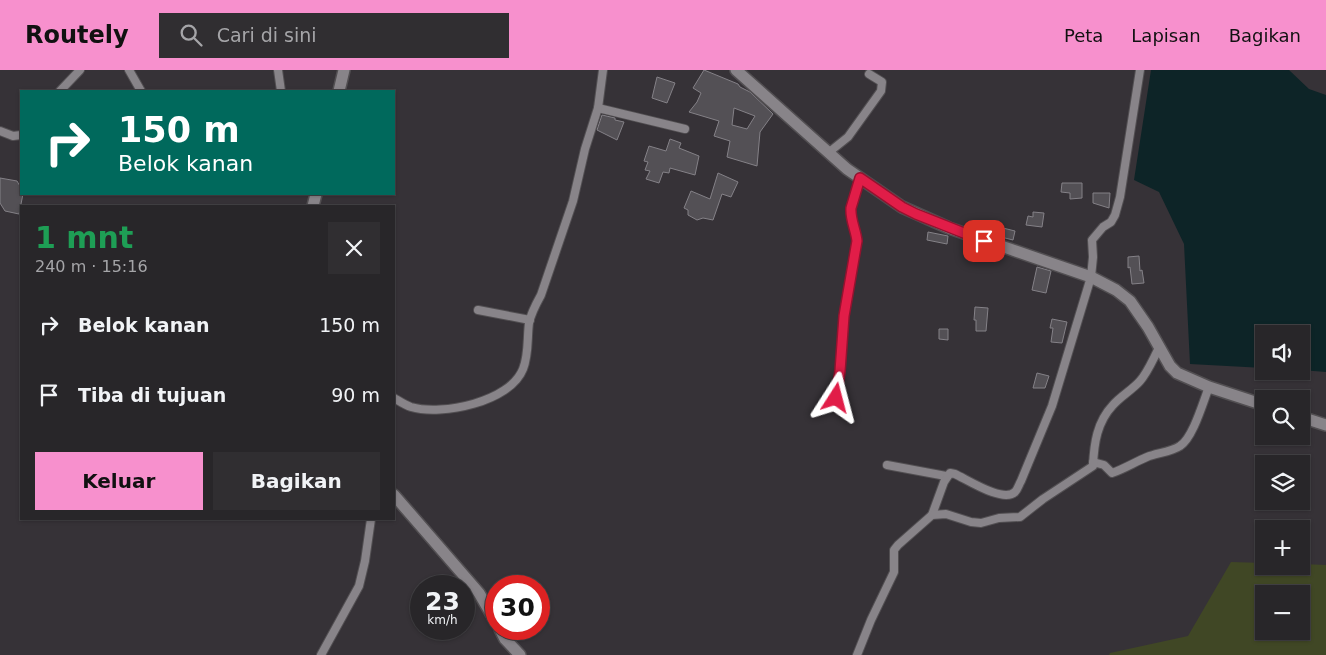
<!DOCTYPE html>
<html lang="id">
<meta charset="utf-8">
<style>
body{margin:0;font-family:"DejaVu Sans",sans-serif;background:#302e31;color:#f1f3f6;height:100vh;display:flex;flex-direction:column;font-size:19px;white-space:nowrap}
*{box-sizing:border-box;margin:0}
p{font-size:16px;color:#a5a5a8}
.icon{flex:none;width:28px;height:28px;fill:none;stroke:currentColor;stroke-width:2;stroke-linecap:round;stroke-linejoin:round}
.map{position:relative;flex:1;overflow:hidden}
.sheet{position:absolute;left:20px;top:135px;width:375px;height:315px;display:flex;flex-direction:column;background:#282629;border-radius:0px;box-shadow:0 1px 4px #0004,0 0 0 1px #444346}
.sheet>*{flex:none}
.banner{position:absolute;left:20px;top:20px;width:375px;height:105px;border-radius:0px;box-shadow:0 1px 4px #0004,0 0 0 1px #444346;background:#00695c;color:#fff;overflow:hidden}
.controls{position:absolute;left:1255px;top:255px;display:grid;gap:10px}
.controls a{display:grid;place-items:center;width:55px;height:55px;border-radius:0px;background:#282629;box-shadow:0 1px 4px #0004,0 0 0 1px #444346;font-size:25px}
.speed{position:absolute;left:410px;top:505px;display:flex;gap:10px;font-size:25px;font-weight:700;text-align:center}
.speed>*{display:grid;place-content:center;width:65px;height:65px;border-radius:50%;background:#282629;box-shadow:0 1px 4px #0004,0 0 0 1px #444346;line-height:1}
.speed small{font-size:12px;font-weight:400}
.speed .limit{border:8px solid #d22;background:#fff;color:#111}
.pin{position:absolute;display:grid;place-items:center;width:42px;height:42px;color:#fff;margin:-21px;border-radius:10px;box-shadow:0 2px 8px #0006}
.me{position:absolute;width:55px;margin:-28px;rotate:9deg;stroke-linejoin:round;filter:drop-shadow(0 0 4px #0008)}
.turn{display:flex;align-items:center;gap:18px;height:105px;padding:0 15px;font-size:22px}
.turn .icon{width:65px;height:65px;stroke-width:2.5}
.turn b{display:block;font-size:35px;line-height:42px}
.round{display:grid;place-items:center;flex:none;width:52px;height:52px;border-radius:0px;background:#302e31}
.head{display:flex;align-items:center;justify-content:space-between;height:85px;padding:0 15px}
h1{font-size:30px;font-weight:700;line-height:38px;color:#1e9e55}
.button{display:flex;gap:10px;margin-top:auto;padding:10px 15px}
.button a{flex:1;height:58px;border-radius:0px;background:#f790cd;color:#111;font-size:20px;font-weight:700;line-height:58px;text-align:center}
.button a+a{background:#302e31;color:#f1f3f6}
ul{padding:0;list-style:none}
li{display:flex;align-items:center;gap:15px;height:70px;padding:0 15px}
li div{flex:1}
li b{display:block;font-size:19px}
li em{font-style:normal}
header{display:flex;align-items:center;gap:30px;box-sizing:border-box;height:70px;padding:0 25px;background:#f790cd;color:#111}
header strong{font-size:24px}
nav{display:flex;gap:28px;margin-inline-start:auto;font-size:18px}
.search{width:350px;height:45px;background:#302e31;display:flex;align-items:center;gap:12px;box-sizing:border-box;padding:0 18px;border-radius:0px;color:#a5a5a8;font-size:19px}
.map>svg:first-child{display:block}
</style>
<header>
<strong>Routely</strong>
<div class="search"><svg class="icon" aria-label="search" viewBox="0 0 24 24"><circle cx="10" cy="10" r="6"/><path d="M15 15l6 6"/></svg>Cari di sini</div>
<nav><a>Peta</a><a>Lapisan</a><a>Bagikan</a></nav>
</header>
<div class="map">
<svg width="1326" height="585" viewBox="0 0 1326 585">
<rect width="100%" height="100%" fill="#363237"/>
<path fill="#404725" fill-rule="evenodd" d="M1231,492L1264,493V496H1301V494L1326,495V585H1109L1110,583L1188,566ZM1264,524H1301V561H1264Z"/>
<path fill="#0d2427" d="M1151,0H1289L1309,19L1326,25V302L1301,300V264H1264V298L1190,294L1184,174L1159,122L1134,110Z"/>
<g fill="#535055" stroke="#848187" fill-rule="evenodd">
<path d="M704,0L738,14L740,17L750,22L773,44L760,62L757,96L727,87L730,71L714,66L719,51L689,42L697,32L701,23L693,18ZM734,38L755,46L747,59L732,55Z"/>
<path d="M657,7L675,13L667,33L652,28Z"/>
<path d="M602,45L615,48V50L624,52L617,70L597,60Z"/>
<path d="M670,69L681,73L679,78L699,86L695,105L670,98L669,103L663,102L659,113L646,109L650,101L645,100L648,92L644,91L649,76L666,81Z"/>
<path d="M718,103L738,112L731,127L722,124L713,150L703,148L697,150L688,145V140L684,138L691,121L710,129Z"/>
<path d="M0,108L17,111L21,118V124H23L19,144L5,141L0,133Z"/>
<path d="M1062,113H1082V128L1070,129V123L1061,122Z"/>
<path d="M1093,123H1110L1109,138L1093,133Z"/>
<path d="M1033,142L1044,143L1042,157L1026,155L1028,146L1033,147Z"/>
<path d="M1003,158L1015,161L1013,170L1001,167Z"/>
<path d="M928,162L948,166L947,174L927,170Z"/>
<path d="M1139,186L1140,201L1142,200L1144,213L1132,214L1130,197L1128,198V187Z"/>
<path d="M1037,197L1051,201L1046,223L1032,220Z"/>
<path d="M975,237L988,238L986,261H976V250H974Z"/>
<path d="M1052,249L1067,252L1062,273L1051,272L1053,258H1050Z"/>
<path d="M939,259H948V270L939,269Z"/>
<path d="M1037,303L1049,306L1045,318H1033Z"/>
</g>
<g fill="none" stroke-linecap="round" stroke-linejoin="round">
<g stroke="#524f52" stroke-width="10">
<g id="street">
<path d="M129,0L141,21"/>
<path d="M278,0L281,21"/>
<path d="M60,21L80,0"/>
<path d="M598,38L685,59"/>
<path d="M0,61L13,66L21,65"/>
<path d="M828,83L848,67L881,21L882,12L869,4"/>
<path d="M478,240L530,250"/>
<path d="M394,328C399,331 405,335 411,337C442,346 510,332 523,299C529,284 527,268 529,253C531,243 536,234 541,225L573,131L585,79L598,38L603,0"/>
<path d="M836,328L840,301L844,245L857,171C856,160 850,150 851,139L860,108"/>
<path d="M1093,392L1104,395L1112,403C1124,399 1135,392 1147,387C1157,383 1171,382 1180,376C1193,368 1203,332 1209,317"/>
<path d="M887,395L946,406"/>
<path d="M932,445L944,412L950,403L955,404C968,410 1003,433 1015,422C1018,419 1019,414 1021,411L1052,336L1091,207L1093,187L1092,170L1103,157L1111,152L1115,145L1120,127L1140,0"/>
<path d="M321,585L359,516L365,491L371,449"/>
<path d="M857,585L871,550L894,502V480L898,475L932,445L946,444L971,452L981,453L999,448L1020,447L1043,429L1093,396C1094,373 1097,352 1113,335C1121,326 1132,320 1140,311C1148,302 1153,289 1159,278"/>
</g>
</g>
<g stroke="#524f52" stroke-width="14">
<g id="secondary">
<path d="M736,0L847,99L902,137L949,158L1091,207L1116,220L1130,231L1148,257L1170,296L1177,303L1209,317L1264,335"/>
<path d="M339,21L344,0"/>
<path d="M313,136L316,124"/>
<path d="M1301,347L1326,355"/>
<path d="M394,425L479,523L496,552"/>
<path d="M500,559L505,569L520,585"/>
</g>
</g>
<use href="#street" stroke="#888489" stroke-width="8"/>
<use href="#secondary" stroke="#888489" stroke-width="11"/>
</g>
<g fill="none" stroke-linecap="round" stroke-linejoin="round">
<g stroke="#92132f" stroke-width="12">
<path id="route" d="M836,328L840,301L844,246L857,171C856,160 850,150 851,138L860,108L902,137L916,144L984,171"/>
</g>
<use href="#route" stroke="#e11d48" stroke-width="9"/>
</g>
</svg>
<div class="controls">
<a><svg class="icon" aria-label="sound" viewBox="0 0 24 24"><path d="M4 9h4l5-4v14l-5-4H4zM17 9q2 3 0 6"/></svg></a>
<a><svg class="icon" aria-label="search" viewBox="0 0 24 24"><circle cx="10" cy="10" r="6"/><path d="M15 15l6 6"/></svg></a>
<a><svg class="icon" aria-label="layers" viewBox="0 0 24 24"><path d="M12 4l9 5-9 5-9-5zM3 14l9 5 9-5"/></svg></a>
<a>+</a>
<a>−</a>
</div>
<div class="speed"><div>23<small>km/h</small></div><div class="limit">30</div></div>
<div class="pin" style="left:984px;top:171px;background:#d93025"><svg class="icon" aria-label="arrive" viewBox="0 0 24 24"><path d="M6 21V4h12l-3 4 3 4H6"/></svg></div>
<svg class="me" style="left:836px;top:328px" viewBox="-20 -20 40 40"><path d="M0-17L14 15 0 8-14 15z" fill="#e11d48" stroke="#fff" stroke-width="4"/></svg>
<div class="banner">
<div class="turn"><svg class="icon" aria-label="right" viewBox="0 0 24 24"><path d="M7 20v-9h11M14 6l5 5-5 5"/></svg><div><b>150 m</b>Belok kanan</div></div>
</div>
<section class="sheet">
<div class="head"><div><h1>1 mnt</h1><p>240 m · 15:16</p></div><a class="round"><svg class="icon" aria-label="close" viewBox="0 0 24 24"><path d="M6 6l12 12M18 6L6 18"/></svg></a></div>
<ul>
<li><svg class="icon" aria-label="right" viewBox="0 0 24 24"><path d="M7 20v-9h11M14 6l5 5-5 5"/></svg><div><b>Belok kanan</b></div><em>150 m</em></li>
<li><svg class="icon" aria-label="arrive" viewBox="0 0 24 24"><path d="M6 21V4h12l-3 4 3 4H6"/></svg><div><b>Tiba di tujuan</b></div><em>90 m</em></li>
</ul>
<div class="button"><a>Keluar</a><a>Bagikan</a></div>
</section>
</div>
